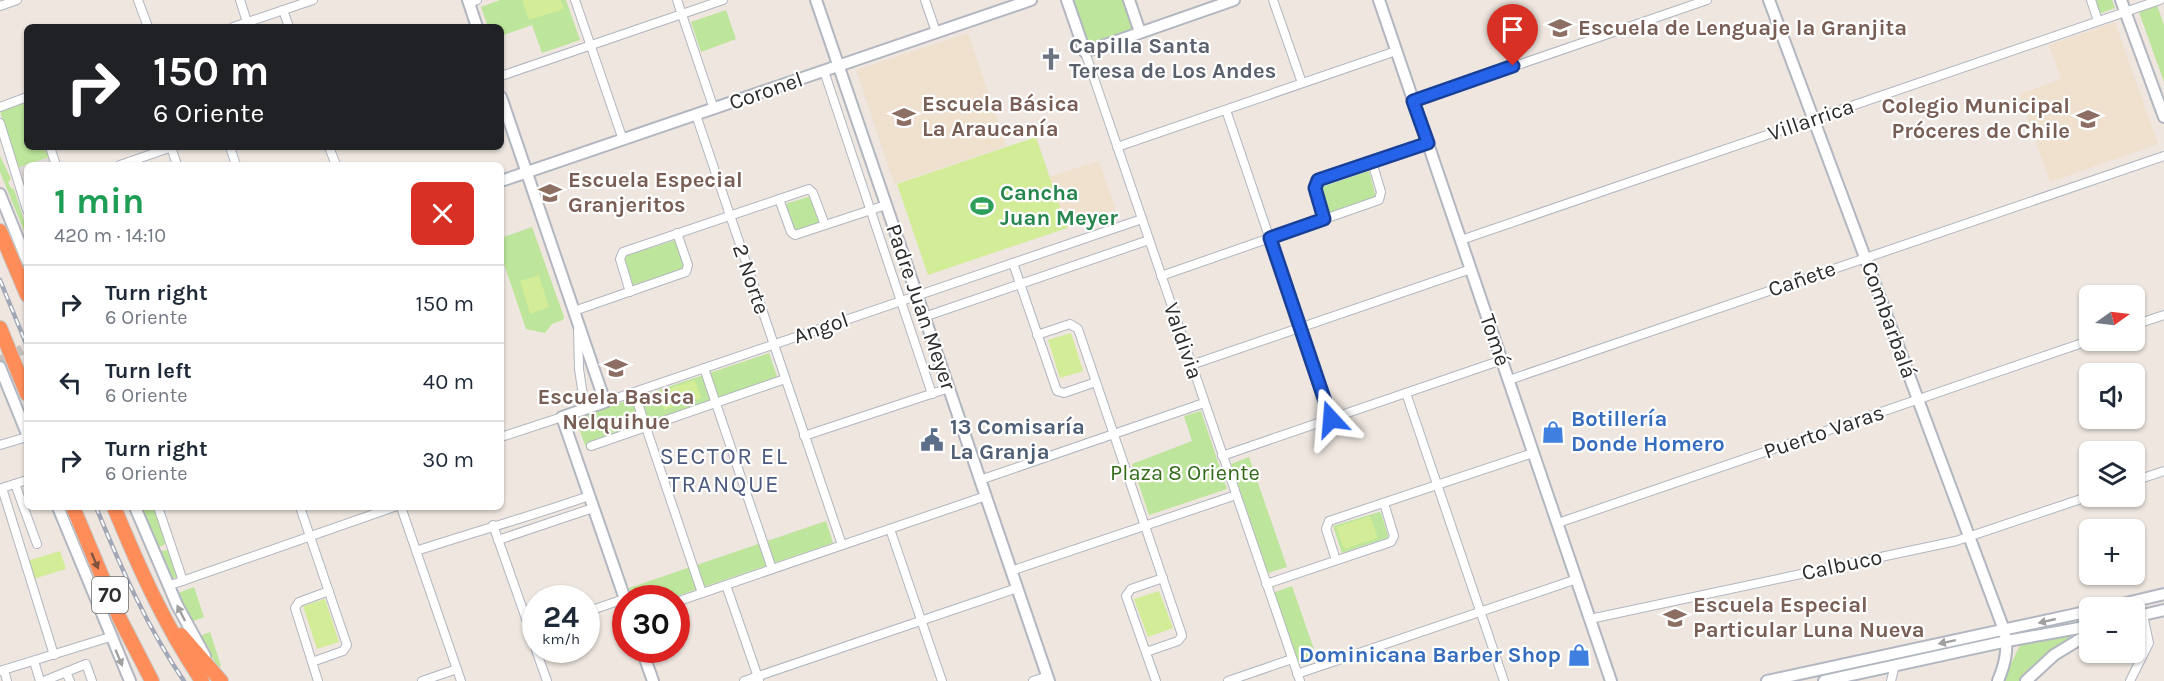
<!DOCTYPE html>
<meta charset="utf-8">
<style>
body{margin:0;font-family:Karla,sans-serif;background:#f2f2f3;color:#1f2937;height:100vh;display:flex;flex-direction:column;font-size:22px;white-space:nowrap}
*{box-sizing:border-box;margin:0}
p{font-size:20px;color:#747a83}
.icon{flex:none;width:33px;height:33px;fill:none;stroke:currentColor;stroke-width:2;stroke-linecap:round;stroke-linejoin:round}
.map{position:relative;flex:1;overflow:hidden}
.side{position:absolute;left:24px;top:162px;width:480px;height:348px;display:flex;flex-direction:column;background:#fff;border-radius:9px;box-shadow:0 2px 4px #0004}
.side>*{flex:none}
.hud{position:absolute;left:24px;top:24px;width:480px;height:126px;border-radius:9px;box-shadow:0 2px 4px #0004;background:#202124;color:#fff;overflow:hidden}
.needle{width:39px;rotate:76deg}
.buttons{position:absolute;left:2079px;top:285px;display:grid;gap:12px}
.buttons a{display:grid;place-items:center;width:66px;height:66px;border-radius:9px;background:#fff;box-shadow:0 2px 4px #0004;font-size:30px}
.speed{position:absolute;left:522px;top:585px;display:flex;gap:12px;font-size:30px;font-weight:700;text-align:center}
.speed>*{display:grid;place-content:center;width:78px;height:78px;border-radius:50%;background:#fff;box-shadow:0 2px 4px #0004;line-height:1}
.speed small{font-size:15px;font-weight:400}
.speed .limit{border:9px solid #d22;background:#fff;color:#111}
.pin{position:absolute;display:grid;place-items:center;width:51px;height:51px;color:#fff;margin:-62px -26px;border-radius:50% 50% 50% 0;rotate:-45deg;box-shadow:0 0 6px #0007}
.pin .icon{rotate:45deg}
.me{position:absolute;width:66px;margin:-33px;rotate:341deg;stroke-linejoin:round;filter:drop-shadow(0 0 4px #0008)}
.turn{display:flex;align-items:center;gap:21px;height:126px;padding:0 30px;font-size:27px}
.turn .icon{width:78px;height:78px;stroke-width:2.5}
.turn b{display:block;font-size:42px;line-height:51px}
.round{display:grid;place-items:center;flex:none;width:63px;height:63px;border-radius:9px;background:#f2f2f3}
.head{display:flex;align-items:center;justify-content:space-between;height:102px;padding:0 30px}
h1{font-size:36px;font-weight:700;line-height:45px;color:#1e9e55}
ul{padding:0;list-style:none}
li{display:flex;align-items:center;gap:18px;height:78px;padding:0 30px;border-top:2px solid #e0e1e3}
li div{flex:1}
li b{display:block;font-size:22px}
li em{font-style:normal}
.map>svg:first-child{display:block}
</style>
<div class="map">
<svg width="2164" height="681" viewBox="0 0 2164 681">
<rect width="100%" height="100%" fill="#eee6df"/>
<g fill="#efe1ce">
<path d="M2115,22L2158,144L2050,182L2019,94L2061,79L2049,45Z"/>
<path d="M968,33L1006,146L894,184L856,70Z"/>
<path d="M1099,161L1116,210L1067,228L1049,177Z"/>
</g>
<g fill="#bde59b">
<path d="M500,0H566L580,40L542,53L532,25L501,36V27H488L481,7Z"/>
<path d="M1071,0H1123L1135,32L1089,49Z"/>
<path d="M2093,0H2112L2115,8L2099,14Z"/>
<path d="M2157,5L2164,25V82L2139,12Z"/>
<path d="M726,10L736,39L701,52L691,22Z"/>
<path d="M27,102V147H46L50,157L17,168L0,111Z"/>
<path d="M0,156L11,179L8,182L11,188L14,189L27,230V238L0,172Z"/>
<path d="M1369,171L1376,197L1328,213L1319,188Z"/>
<path d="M811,196L820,223L795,232L785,204Z"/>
<path d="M532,227L564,317L563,320L552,324L545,333L526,329L501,255V238Z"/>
<path d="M676,240L685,268L633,285L624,256Z"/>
<path d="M769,353L780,385L587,450L575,418Z"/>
<path d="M1201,411L1227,489L1149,515L1132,464L1192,441L1184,416Z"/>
<path d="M1249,457L1287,567L1268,573L1231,464Z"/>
<path d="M142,507H154L166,542L164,545L159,547Z"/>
<path d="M1379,512L1381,513L1388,535L1387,538L1342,553L1333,526Z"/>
<path d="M826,521L833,543L671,598H632L629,588Z"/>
<path d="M167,550L170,552L179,576L172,579L161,551Z"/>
<path d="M1292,586L1317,658L1298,665L1273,593Z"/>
<path d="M194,587L204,617L191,622L178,593Z"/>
<path d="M210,632L221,666L218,667L200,636Z"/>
<path d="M2071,634L2072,638L2043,659L2020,681H2003L2020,645Z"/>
</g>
<g fill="#d2ec97">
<path d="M522,0H561L564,9L529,20Z"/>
<path d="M1036,137L1067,228L928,275L897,184Z"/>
<path d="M539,275L549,307L530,314L520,281Z"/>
<path d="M1071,333L1083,371L1060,378L1048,340Z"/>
<path d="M695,380L701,398L664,410L658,392Z"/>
<path d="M1370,516L1378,538L1344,549L1336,527Z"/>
<path d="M60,551L66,569L33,579L27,561Z"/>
<path d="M1159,591L1173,628L1148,637L1134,599Z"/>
<path d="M325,599L339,642L317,649L303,606Z"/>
</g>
<path fill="#ded9d6" d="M50,157L53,165H27V198L17,168Z"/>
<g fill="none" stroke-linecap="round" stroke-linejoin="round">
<path stroke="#c7c1bb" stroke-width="10" stroke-dasharray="10 5" stroke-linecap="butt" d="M0,361L27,347"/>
<g stroke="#b2b6c0" stroke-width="10">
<g id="street">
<path d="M138,0L148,27"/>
<path d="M240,0L247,22"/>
<path d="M575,0L623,140"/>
<path d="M677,0L714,109"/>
<path d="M925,0L936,32"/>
<path d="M1273,0L1302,83"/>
<path d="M2091,0L2098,21"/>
<path d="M469,3L477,0"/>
<path d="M0,6L17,0"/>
<path d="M283,10L289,27"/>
<path d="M233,27L313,0"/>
<path d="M1085,52L1300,681"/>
<path d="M824,71L932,394"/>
<path d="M501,76L723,0"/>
<path d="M1413,101L1707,0"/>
<path d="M0,107L27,97"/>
<path d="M1226,110L1331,419"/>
<path d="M696,115L842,545"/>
<path d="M0,123L27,210"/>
<path d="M50,147L56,165"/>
<path d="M171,147L177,165"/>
<path d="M230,147L236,165"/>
<path d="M329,147L336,165"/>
<path d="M1117,147L1396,51"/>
<path d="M120,165L172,147"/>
<path d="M779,199L791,232L795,235L886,205"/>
<path d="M1324,219L1315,188L1318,180L1428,143"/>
<path d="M1461,240L2160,0"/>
<path d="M1013,263L1057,391L1064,393L1096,382"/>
<path d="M1161,276L1379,200L1381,192L1372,162"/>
<path d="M630,292L620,259L623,252L809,189L813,193L825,225"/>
<path d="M574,311L686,272L688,265L677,233"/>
<path d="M924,317L1149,240"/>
<path d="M2134,325L2164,315"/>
<path d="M578,330L579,369L585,409"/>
<path d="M1037,335L1070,324L1078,329L1181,632L1182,636L1178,641L1146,652"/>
<path d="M1191,365L1471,269"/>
<path d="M704,368L772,569"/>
<path d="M1509,380L2164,156"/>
<path d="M634,392L702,593"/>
<path d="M1406,393L1504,681"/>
<path d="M605,402L1142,219"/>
<path d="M804,436L949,388"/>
<path d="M501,437L562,417"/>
<path d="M0,445L27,437"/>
<path d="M591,446L785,379"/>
<path d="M1222,456L1502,360"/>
<path d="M27,480L2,488L54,655"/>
<path d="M980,480L1204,403"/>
<path d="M2134,481L2164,471"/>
<path d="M15,484L37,544"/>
<path d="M158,507L183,581"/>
<path d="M300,507L347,645L343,651L312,662"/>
<path d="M401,507L461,681"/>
<path d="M1558,523L2091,340"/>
<path d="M493,525L536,647"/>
<path d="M890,529L942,681"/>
<path d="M498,540L593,508"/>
<path d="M416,551C474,532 532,516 589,496"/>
<path d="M1336,560L1326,529L1329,521L1533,453"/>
<path d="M1011,571L1236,495"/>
<path d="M1266,584L1391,542L1394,536L1384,503"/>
<path d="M726,585L759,680"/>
<path d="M168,586L394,507"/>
<path d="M676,602L986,496"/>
<path d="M586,612L624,599"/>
<path d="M1590,619L1956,541L2090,496"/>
<path d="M536,650L547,681"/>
<path d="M34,661L40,681"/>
<path d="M4,670L7,681"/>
<path d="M0,671L110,637"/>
<path d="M66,672L70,681"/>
<path d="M1297,674L1577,579"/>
<path d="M44,681L86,664L92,681"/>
<path d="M318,681L295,608L299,602L329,591"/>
<path d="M422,681L457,669"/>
<path d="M744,681L1017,588"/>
<path d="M1033,681L1048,676"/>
<path d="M1156,681L1126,596L1131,589L1163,578"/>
<path d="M1228,681L1292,659"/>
<path d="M1891,681L1895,665"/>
<path d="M2130,681L2149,643L2143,615"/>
</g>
</g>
<g stroke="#b2b6c0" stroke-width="14">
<g id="secondary">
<path d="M468,0L477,27"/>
<path d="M816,0L1049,681"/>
<path d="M1067,0L1085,52L1234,0"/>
<path d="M1129,0L1140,32"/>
<path d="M1379,0L1611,681"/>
<path d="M1769,0L2004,630C2009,648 2005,664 1998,681"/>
<path d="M2121,0L2164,117"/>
<path d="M501,97L605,402L562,417L626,602"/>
<path d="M501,181L1031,0"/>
<path d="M0,194L27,261"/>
<path d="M0,367L27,434"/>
<path d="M58,507L130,681"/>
<path d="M135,507L177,605L205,656"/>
<path d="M2105,608L2164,594"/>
<path d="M2134,617L2164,610"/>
<path d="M642,650L653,681"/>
<path d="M1767,681L2090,611"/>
<path d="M1824,681L2007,641L2090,626"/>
<path d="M2026,681L2054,655L2090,633"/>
</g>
</g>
<g stroke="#c8c8c8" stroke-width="16">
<g id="highway">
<path d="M0,231L27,295"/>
<path d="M0,328L27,394"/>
<path d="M73,507L119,617L152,681"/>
<path d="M114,507C139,568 165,626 202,681"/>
<path d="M181,635L221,681"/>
</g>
</g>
<use href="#street" stroke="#fff" stroke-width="8"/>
<use href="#secondary" stroke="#fff" stroke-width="10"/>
<use href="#highway" stroke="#ff8d59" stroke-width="14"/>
<g stroke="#a1a7b7" stroke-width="4.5">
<g id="rail">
<path d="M0,280L27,346"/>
<path d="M96,507C121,568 147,627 184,681"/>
</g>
</g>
<use href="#rail" stroke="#fff" stroke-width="2" stroke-dasharray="7" stroke-linecap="butt"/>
</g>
<defs><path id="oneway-solid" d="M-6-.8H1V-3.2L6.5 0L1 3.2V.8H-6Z" transform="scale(1.5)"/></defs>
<use fill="#80533e" href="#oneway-solid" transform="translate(95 561) rotate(67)"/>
<g fill="#a0a0a0">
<use href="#oneway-solid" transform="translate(181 613) rotate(-117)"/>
<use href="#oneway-solid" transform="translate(2047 621) rotate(167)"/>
<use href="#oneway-solid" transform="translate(1947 642) rotate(168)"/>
<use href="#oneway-solid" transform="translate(119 658) rotate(67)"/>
</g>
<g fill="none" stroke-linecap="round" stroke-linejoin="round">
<g stroke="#184099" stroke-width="15">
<path id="route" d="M1331,419L1270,238L1324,219L1315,188L1318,180L1428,143L1413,101L1513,66"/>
</g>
<use href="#route" stroke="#2563eb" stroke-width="10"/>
</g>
<defs>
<g id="school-bare" transform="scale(1.8)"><path d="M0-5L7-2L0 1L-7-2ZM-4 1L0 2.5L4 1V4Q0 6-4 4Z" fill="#8d6e63" stroke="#fff" stroke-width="2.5" paint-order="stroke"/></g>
<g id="church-bare" transform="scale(1.8)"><path d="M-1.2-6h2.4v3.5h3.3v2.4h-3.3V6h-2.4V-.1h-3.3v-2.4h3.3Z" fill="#6b7280" stroke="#fff" stroke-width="2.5" paint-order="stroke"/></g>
<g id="stadium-bare" transform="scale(1.8)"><path d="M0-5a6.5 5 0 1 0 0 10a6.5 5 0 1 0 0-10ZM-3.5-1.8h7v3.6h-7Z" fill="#2e9e5b" stroke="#fff" stroke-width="2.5" paint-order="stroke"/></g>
<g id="shop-bare" transform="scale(1.8)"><path d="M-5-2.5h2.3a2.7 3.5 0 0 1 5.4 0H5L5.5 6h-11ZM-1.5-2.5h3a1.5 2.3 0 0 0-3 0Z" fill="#3f7fe0" stroke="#fff" stroke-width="2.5" paint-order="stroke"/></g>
<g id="civic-bare" transform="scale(1.8)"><path d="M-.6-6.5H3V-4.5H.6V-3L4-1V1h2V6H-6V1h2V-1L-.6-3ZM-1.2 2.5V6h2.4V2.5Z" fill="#5c6f8a" stroke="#fff" stroke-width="2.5" paint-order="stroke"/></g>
</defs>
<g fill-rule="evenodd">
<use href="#school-bare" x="1560" y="28"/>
<use href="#church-bare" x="1051" y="59"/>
<use href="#school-bare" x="904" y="117"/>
<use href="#school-bare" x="2088" y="119"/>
<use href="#school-bare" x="550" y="193"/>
<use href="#stadium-bare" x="982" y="206"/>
<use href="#school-bare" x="616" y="368"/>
<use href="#shop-bare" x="1553" y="432"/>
<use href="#civic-bare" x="932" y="440"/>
<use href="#school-bare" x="1675" y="618"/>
<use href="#shop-bare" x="1579" y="655"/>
</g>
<g text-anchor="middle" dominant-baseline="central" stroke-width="4.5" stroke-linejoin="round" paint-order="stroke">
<rect fill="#fff" stroke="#6b6b6b" stroke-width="1.5" x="92" y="577" width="36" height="36" rx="4.5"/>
<g font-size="21" font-weight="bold" fill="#2c2c2c">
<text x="110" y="595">70</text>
</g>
<g font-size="22" font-weight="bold" fill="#785e54" stroke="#fff" text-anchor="start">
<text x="1578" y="28">Escuela de Lenguaje la Granjita</text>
<text x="922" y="104">Escuela Básica<tspan x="922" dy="25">La Araucanía</tspan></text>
<text x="2070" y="106" text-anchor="end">Colegio Municipal<tspan x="2070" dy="25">Próceres de Chile</tspan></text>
<text x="568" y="180">Escuela Especial<tspan x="568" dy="25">Granjeritos</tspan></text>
<text x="616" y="397" text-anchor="middle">Escuela Basica<tspan x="616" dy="25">Nelquihue</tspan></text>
<text x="1693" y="605">Escuela Especial<tspan x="1693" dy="25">Particular Luna Nueva</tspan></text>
</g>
<g font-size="22" font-weight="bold" fill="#5b616d" stroke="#fff" text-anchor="start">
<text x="1069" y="46">Capilla Santa<tspan x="1069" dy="25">Teresa de Los Andes</tspan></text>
</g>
<g font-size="22" fill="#2c2c2c" stroke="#fff">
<text transform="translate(766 91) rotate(-19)">Coronel</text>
<text transform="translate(1811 120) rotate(-19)">Villarrica</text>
<text transform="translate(751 279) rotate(71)">2 Norte</text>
<text transform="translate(1802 279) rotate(-19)">Cañete</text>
<text transform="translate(921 307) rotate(71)">Padre Juan Meyer</text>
<text transform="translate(1889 320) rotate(70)">Combarbalá</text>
<text transform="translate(821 328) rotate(-19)">Angol</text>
<text transform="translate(1495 340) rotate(71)">Tomé</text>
<text transform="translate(1183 341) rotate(71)">Valdivia</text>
<text transform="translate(1824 432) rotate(-19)">Puerto Varas</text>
<text transform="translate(1842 565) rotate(-12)">Calbuco</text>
</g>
<g font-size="22" font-weight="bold" fill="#27864d" stroke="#fff" text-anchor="start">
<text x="1000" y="193">Cancha<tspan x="1000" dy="25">Juan Meyer</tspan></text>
</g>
<g font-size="22" font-weight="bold" fill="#366cbe" stroke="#fff" text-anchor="start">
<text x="1571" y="419">Botillería<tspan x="1571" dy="25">Donde Homero</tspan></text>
<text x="1561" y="655" text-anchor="end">Dominicana Barber Shop</text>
</g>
<g font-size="22" font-weight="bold" fill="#4e5e75" stroke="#fff" text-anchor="start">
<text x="950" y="427">13 Comisaría<tspan x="950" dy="25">La Granja</tspan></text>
</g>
<g font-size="22" fill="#346c1a" stroke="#fff">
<text x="1185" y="473">Plaza 8 Oriente</text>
</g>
<g font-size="24" letter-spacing="1.5" fill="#4b5a7e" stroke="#fff">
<text x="724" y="456">SECTOR EL<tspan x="724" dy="28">TRANQUE</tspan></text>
</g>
</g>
</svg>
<div class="buttons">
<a><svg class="needle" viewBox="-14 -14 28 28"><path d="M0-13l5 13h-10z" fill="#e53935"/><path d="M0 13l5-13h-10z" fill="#747a83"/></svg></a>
<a><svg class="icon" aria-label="sound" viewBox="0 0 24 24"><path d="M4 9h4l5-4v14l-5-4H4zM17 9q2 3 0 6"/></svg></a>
<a><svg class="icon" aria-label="layers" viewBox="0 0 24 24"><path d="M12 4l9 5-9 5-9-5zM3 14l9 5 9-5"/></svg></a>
<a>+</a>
<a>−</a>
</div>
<div class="speed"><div>24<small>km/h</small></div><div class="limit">30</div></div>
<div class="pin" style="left:1513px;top:66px;background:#d93025"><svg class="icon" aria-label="arrive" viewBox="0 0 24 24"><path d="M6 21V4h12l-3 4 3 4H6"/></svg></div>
<svg class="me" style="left:1331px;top:419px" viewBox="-20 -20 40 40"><path d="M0-17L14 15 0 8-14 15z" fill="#2563eb" stroke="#fff" stroke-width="4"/></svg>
<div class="hud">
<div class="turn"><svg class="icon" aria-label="right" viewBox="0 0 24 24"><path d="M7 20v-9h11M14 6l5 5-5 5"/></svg><div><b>150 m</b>6 Oriente</div></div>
</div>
<section class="side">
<div class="head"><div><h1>1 min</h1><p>420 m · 14:10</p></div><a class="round" style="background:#d93025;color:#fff"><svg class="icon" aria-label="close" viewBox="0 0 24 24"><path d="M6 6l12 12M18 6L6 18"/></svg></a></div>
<ul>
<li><svg class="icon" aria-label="right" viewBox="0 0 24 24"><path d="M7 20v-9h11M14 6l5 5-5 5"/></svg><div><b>Turn right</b><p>6 Oriente</p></div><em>150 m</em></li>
<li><svg class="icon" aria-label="left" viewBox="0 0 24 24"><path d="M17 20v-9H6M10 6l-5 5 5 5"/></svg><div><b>Turn left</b><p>6 Oriente</p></div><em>40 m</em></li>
<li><svg class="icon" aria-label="right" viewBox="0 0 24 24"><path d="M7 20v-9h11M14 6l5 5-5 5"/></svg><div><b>Turn right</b><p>6 Oriente</p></div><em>30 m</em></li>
</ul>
</section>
</div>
